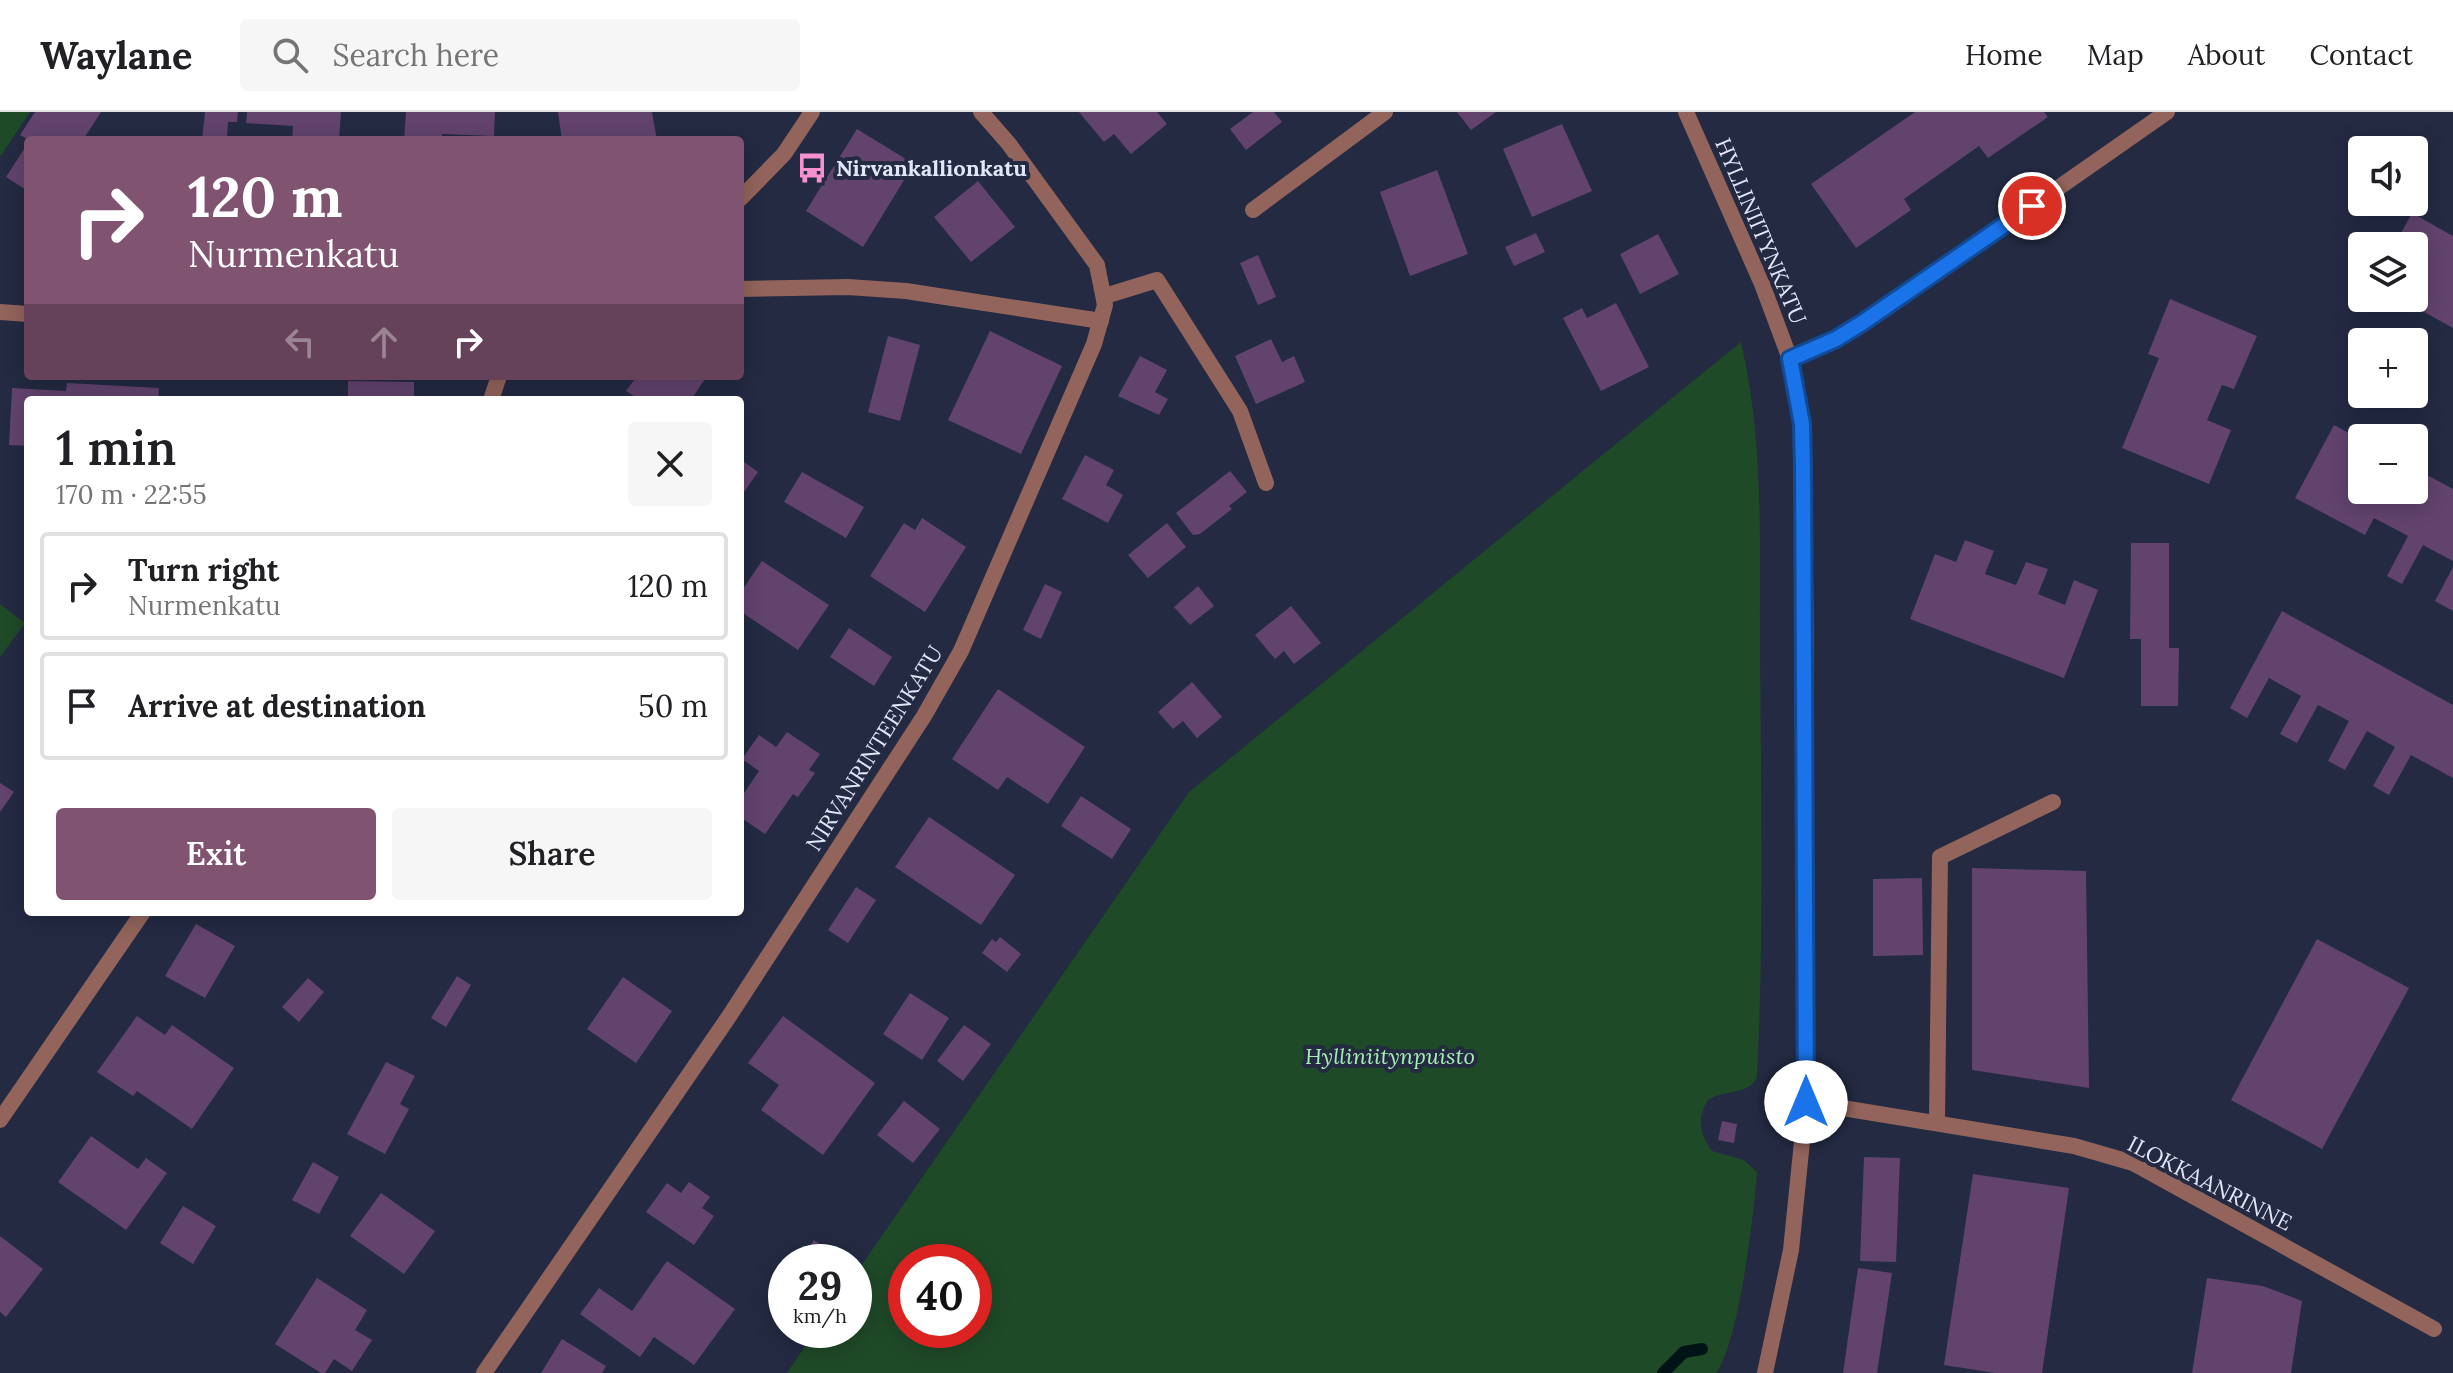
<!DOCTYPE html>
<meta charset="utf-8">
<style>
body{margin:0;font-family:Lora,serif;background:#f6f6f6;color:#202124;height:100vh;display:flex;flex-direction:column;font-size:30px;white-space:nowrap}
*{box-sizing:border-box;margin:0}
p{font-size:26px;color:#757577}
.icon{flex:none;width:44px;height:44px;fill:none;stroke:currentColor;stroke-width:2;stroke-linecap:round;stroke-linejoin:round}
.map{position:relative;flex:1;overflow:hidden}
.details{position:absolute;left:24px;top:284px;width:720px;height:520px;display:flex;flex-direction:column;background:#fff;border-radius:8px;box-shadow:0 4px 20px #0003}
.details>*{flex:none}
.hud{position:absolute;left:24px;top:24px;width:720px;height:244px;border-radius:8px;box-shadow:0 4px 20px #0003;background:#805371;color:#fff;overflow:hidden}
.buttons{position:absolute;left:2348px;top:24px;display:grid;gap:16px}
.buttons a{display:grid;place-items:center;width:80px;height:80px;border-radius:8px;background:#fff;box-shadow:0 4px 20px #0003;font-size:40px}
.speed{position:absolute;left:768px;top:1132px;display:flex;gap:16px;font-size:40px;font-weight:700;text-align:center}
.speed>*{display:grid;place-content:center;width:104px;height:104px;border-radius:50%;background:#fff;box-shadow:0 4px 20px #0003;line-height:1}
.speed small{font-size:20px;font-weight:400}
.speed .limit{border:12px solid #d22;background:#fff;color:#111}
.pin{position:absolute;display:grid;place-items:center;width:68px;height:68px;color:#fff;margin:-34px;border:4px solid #fff;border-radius:50%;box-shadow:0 2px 8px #0007}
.me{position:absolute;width:88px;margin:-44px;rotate:0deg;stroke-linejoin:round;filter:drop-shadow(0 0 6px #0008)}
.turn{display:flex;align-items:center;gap:28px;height:168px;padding:0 32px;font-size:36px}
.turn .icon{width:104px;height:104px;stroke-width:2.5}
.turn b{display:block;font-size:56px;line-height:68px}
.lanes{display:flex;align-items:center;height:76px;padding:0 32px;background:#0003;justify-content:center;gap:40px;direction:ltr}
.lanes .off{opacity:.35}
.round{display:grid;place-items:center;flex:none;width:84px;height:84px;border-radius:8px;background:#f6f6f6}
.headline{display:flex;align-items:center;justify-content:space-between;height:136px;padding:0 32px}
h1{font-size:48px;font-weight:600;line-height:60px}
.action{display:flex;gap:16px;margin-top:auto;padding:16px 32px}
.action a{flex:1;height:92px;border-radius:8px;background:#805371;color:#fff;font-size:32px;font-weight:600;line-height:92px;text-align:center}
.action a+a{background:#f6f6f6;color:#202124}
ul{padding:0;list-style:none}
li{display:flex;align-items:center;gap:24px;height:108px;margin:0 16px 12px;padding:0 16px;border:4px solid #e0e0e0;border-radius:8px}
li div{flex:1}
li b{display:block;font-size:30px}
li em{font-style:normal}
header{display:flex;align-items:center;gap:48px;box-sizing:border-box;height:112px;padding:0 40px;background:#fff;border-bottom:2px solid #e0e0e0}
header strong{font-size:38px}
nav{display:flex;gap:44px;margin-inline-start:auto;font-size:28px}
.search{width:560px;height:72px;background:#f6f6f6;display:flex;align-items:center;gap:20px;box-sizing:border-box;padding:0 28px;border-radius:8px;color:#757577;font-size:30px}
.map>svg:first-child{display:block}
</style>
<header>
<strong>Waylane</strong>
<div class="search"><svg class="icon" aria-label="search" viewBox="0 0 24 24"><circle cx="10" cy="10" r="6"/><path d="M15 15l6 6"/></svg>Search here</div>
<nav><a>Home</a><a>Map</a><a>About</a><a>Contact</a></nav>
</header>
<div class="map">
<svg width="2453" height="1261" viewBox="0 0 2453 1261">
<rect width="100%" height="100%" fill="#232a42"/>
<g fill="#1f4a28" fill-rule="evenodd">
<path d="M0,0H30L0,45Z"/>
<path d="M1741,230C1765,335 1759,432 1760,539C1761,681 1764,823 1757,965C1749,984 1724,977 1708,988C1696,1007 1700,1022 1712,1039L1744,1048L1757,1060C1754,1102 1739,1230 1716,1261H787L816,1218H854V1164L1189,680ZM906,1150H974V1218H906Z"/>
<path d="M0,492L25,511L0,545Z"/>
</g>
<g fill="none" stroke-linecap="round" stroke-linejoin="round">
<path stroke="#001417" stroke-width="12" d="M1663,1261L1684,1240L1702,1237"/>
</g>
<g fill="#62436e">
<path d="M35,0H101L83,28H29L20,23Z"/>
<path d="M205,0H238L237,10H228L227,28H202Z"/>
<path d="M247,0H341L339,28H292L293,14L246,11Z"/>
<path d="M406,0H495L494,24L442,22V28H404Z"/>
<path d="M558,0H652L657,28H562Z"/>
<path d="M1079,0H1157L1167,12L1131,42L1114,22L1104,30Z"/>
<path d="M1253,0H1274L1282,10L1246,38L1230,17Z"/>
<path d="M1457,0H1496L1471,18Z"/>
<path d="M1915,0H2044L2048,5L1988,46L1979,34L1904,87L1911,98L1856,136L1811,72Z"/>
<path d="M1562,12L1592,79L1532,105L1503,37Z"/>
<path d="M857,17L914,52L863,135L806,99Z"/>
<path d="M28,31V79L6,65Z"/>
<path d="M1437,58L1468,142L1410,164L1380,80Z"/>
<path d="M978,69L1015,115L971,150L934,105Z"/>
<path d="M2412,101L2453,124V216L2399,186H2414V134H2394Z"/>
<path d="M1536,121L1545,140L1514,154L1505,135Z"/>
<path d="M1658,122L1679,162L1640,182L1620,142Z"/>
<path d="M1258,143L1276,185L1258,193L1240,151Z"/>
<path d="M2170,187L2257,224L2234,277L2222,273L2207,308L2231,318L2209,372L2122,336L2159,246L2148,242Z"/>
<path d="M1616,191L1649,255L1601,279L1563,206L1582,196L1587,206Z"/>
<path d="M990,219L1062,254L1021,342L948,308Z"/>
<path d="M888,224L920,233L900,309L868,300Z"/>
<path d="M1271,227L1282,250L1294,244L1305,270L1256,292L1235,244Z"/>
<path d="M1140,244L1167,258L1155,280L1168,287L1159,303L1118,284Z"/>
<path d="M637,264H707L691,288H640L626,279Z"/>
<path d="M348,269L414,270V288H348Z"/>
<path d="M67,271L159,276L158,288H28V334L9,333L12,276L66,279Z"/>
<path d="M2334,313L2362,328V378H2414V356L2453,377V449L2423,433L2402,472L2387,464L2408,424L2374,406L2365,423L2295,386Z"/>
<path d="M1085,343L1114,358L1106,373L1123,383L1108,411L1062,387Z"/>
<path d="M740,347L758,360L744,380L740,378Z"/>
<path d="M1230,359L1247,380L1229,394L1232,397L1200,422L1193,423L1176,401Z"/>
<path d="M802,360L864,395L846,426L784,390Z"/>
<path d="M922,406L966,435L925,500L870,464L904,411L915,418Z"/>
<path d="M1167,411L1186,435L1148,466L1128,443Z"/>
<path d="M1965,428L1994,439L1985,462L2016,473L2026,450L2048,457L2038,482L2065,493L2074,468L2098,478L2064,566L1910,507L1935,442L1956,450Z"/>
<path d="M2131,431H2169V536H2179L2178,594H2141V527H2130Z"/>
<path d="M762,449L829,493L798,538L740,499V481Z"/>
<path d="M2453,455V499L2435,489Z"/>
<path d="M1045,472L1062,480L1041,527L1023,518Z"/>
<path d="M1198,474L1214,494L1190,513L1174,495Z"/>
<path d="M1291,494L1321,531L1294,552L1284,539L1275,547L1255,523Z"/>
<path d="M2282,499L2453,593V666L2411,643L2389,683L2373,674L2395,635L2367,619L2345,658L2328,649L2349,609L2318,593L2297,631L2280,622L2301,584L2269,566L2247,606L2230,596Z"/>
<path d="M849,516L892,545L874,574L830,545Z"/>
<path d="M1192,570L1222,605L1197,626L1183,609L1173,617L1158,600Z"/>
<path d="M998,577L1085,635L1048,692L1007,665L998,678L952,647Z"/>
<path d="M787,620L820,642L809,658L815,661L798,685L793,682L765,722L740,705V687L759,659L742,647L759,623L776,635Z"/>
<path d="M0,671L14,680L0,700Z"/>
<path d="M1081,684L1131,717L1112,747L1061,714Z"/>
<path d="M929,705L1015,763L981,813L895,755Z"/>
<path d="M1972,756L2086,759L2089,976L1972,958Z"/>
<path d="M1922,766L1923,843L1873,844V767Z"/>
<path d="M856,775L876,788L848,831L828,818Z"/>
<path d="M196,812L235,834L205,886L165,864Z"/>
<path d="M1000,825L1021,842L1007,860L982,841L992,827L996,830Z"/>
<path d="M2317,827L2409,876L2322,1037L2231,988Z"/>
<path d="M457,864L471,873L446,915L431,906Z"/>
<path d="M623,865L672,899L636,951L587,917Z"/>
<path d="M308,866L324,880L299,910L282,895Z"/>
<path d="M910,881L949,906L922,948L883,922Z"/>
<path d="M137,904L165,923L172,913L234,956L192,1017L137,979L133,984L97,960Z"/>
<path d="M783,904L875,971L823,1043L761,998L779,973L748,951Z"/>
<path d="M964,913L991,932L963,969L937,949Z"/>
<path d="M386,950L415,964L400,992L409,997L385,1042L347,1022Z"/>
<path d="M904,989L940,1017L913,1051L877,1023Z"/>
<path d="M1722,1009L1737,1012L1734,1031L1718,1028Z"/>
<path d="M91,1024L138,1057L146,1046L167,1061L126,1118L58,1070Z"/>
<path d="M1864,1045L1900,1046L1896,1150L1860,1149Z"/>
<path d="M313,1050L339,1065L319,1102L292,1088Z"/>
<path d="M1973,1062L2069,1076L2042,1261H1995L1944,1253Z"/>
<path d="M689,1070L710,1085L702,1096L714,1104L694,1133L646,1100L667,1071L681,1081Z"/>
<path d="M381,1081L435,1119L404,1162L350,1124Z"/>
<path d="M183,1094L216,1114L193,1152L160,1131Z"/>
<path d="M0,1124L43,1157L6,1205L0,1200Z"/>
<path d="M814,1128L834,1142L829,1150H799Z"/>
<path d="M667,1149L735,1197L694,1253L654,1225L640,1245L580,1202L599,1176L632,1199Z"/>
<path d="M1858,1156L1892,1161L1877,1261H1843Z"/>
<path d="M317,1166L367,1198L355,1218L372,1228L352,1259L334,1247L325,1261H321L275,1232Z"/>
<path d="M2207,1166L2263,1174L2302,1189L2291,1261H2192Z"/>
<path d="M562,1227L606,1254L602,1261H541Z"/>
</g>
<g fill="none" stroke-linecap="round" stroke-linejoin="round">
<g stroke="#92645b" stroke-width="16">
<path d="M1105,184L1157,168L1240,299L1266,371"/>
<path d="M1937,1009L1940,745L2053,690"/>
</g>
<g stroke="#92645b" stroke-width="16">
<path d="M740,87L784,42L812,0"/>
<path d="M1253,98L1385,0"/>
<path d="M740,177L848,175L906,179L1101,209"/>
<path d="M0,200L28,202"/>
<path d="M1790,247L1836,227L1888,195L2167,0"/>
<path d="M491,288L499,264"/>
<path d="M1806,990L2074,1034L2133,1051L2434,1217"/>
<path d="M0,1008L143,800"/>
<path d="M484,1261L728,906L924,604L961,539L1094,232L1105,193L1097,153L1009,32L981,0"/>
</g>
<path stroke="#92645b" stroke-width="16" d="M1686,0L1762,172L1790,247L1802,312L1806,522V990L1791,1138L1765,1261"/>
</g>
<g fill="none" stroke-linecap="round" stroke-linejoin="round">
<g stroke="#114b97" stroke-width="20">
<path id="route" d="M1806,990L1803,356L1802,312L1790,247L1836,227L1862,211L2032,94"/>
</g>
<use href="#route" stroke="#1a73e8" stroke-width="14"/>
</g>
<defs>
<g id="bus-bare" transform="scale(2.4)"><path d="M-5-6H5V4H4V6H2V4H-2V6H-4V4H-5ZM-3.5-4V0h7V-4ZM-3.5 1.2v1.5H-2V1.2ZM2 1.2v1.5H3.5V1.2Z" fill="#f690cf" stroke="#232a42" stroke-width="2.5" paint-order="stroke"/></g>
</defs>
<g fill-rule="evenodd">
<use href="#bus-bare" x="812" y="56"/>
</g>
<g text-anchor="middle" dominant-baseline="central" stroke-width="8" stroke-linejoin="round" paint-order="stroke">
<g font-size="22" font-weight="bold" fill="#e1e7f7" stroke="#232a42" text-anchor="start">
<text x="836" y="56">Nirvankallionkatu</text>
</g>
<g font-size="22" fill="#e1e7f7" stroke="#232a42">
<text transform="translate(1761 119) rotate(67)">HYLLINIITYNKATU</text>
<text transform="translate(874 636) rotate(-58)">NIRVANRINTEENKATU</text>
<text transform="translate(2210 1071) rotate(27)">ILOKKAANRINNE</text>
</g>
<g font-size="22" font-style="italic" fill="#a7eeb2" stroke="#232a42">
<text x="1390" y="944">Hylliniitynpuisto</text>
</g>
</g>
</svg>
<div class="buttons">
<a><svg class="icon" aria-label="sound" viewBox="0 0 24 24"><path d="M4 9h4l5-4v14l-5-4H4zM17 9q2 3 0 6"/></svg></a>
<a><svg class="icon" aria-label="layers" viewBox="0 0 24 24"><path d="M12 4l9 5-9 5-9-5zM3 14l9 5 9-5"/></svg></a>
<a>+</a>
<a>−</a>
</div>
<div class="speed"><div>29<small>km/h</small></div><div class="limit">40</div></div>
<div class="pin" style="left:2032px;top:94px;background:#d93025"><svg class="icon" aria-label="arrive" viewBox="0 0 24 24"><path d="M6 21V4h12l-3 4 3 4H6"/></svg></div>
<svg class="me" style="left:1806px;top:990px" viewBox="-20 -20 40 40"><circle r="19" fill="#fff"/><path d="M0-13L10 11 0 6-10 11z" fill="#1a73e8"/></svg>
<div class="hud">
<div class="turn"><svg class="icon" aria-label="right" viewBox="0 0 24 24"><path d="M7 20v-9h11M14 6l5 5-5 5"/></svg><div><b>120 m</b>Nurmenkatu</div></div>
<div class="lanes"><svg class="icon off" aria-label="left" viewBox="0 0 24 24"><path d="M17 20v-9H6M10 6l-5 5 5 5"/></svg><svg class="icon off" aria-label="ahead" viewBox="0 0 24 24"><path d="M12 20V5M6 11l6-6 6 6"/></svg><svg class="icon" aria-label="right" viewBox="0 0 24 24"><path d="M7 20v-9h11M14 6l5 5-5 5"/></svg></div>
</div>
<section class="details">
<div class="headline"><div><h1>1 min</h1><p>170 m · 22:55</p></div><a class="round"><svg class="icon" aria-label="close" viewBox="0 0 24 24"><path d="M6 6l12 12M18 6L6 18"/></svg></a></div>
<ul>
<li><svg class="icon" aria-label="right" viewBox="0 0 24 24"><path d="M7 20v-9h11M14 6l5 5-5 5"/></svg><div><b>Turn right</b><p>Nurmenkatu</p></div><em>120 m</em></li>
<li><svg class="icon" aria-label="arrive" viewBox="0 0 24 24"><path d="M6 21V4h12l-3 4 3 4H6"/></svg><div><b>Arrive at destination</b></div><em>50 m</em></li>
</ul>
<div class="action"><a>Exit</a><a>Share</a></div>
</section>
</div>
